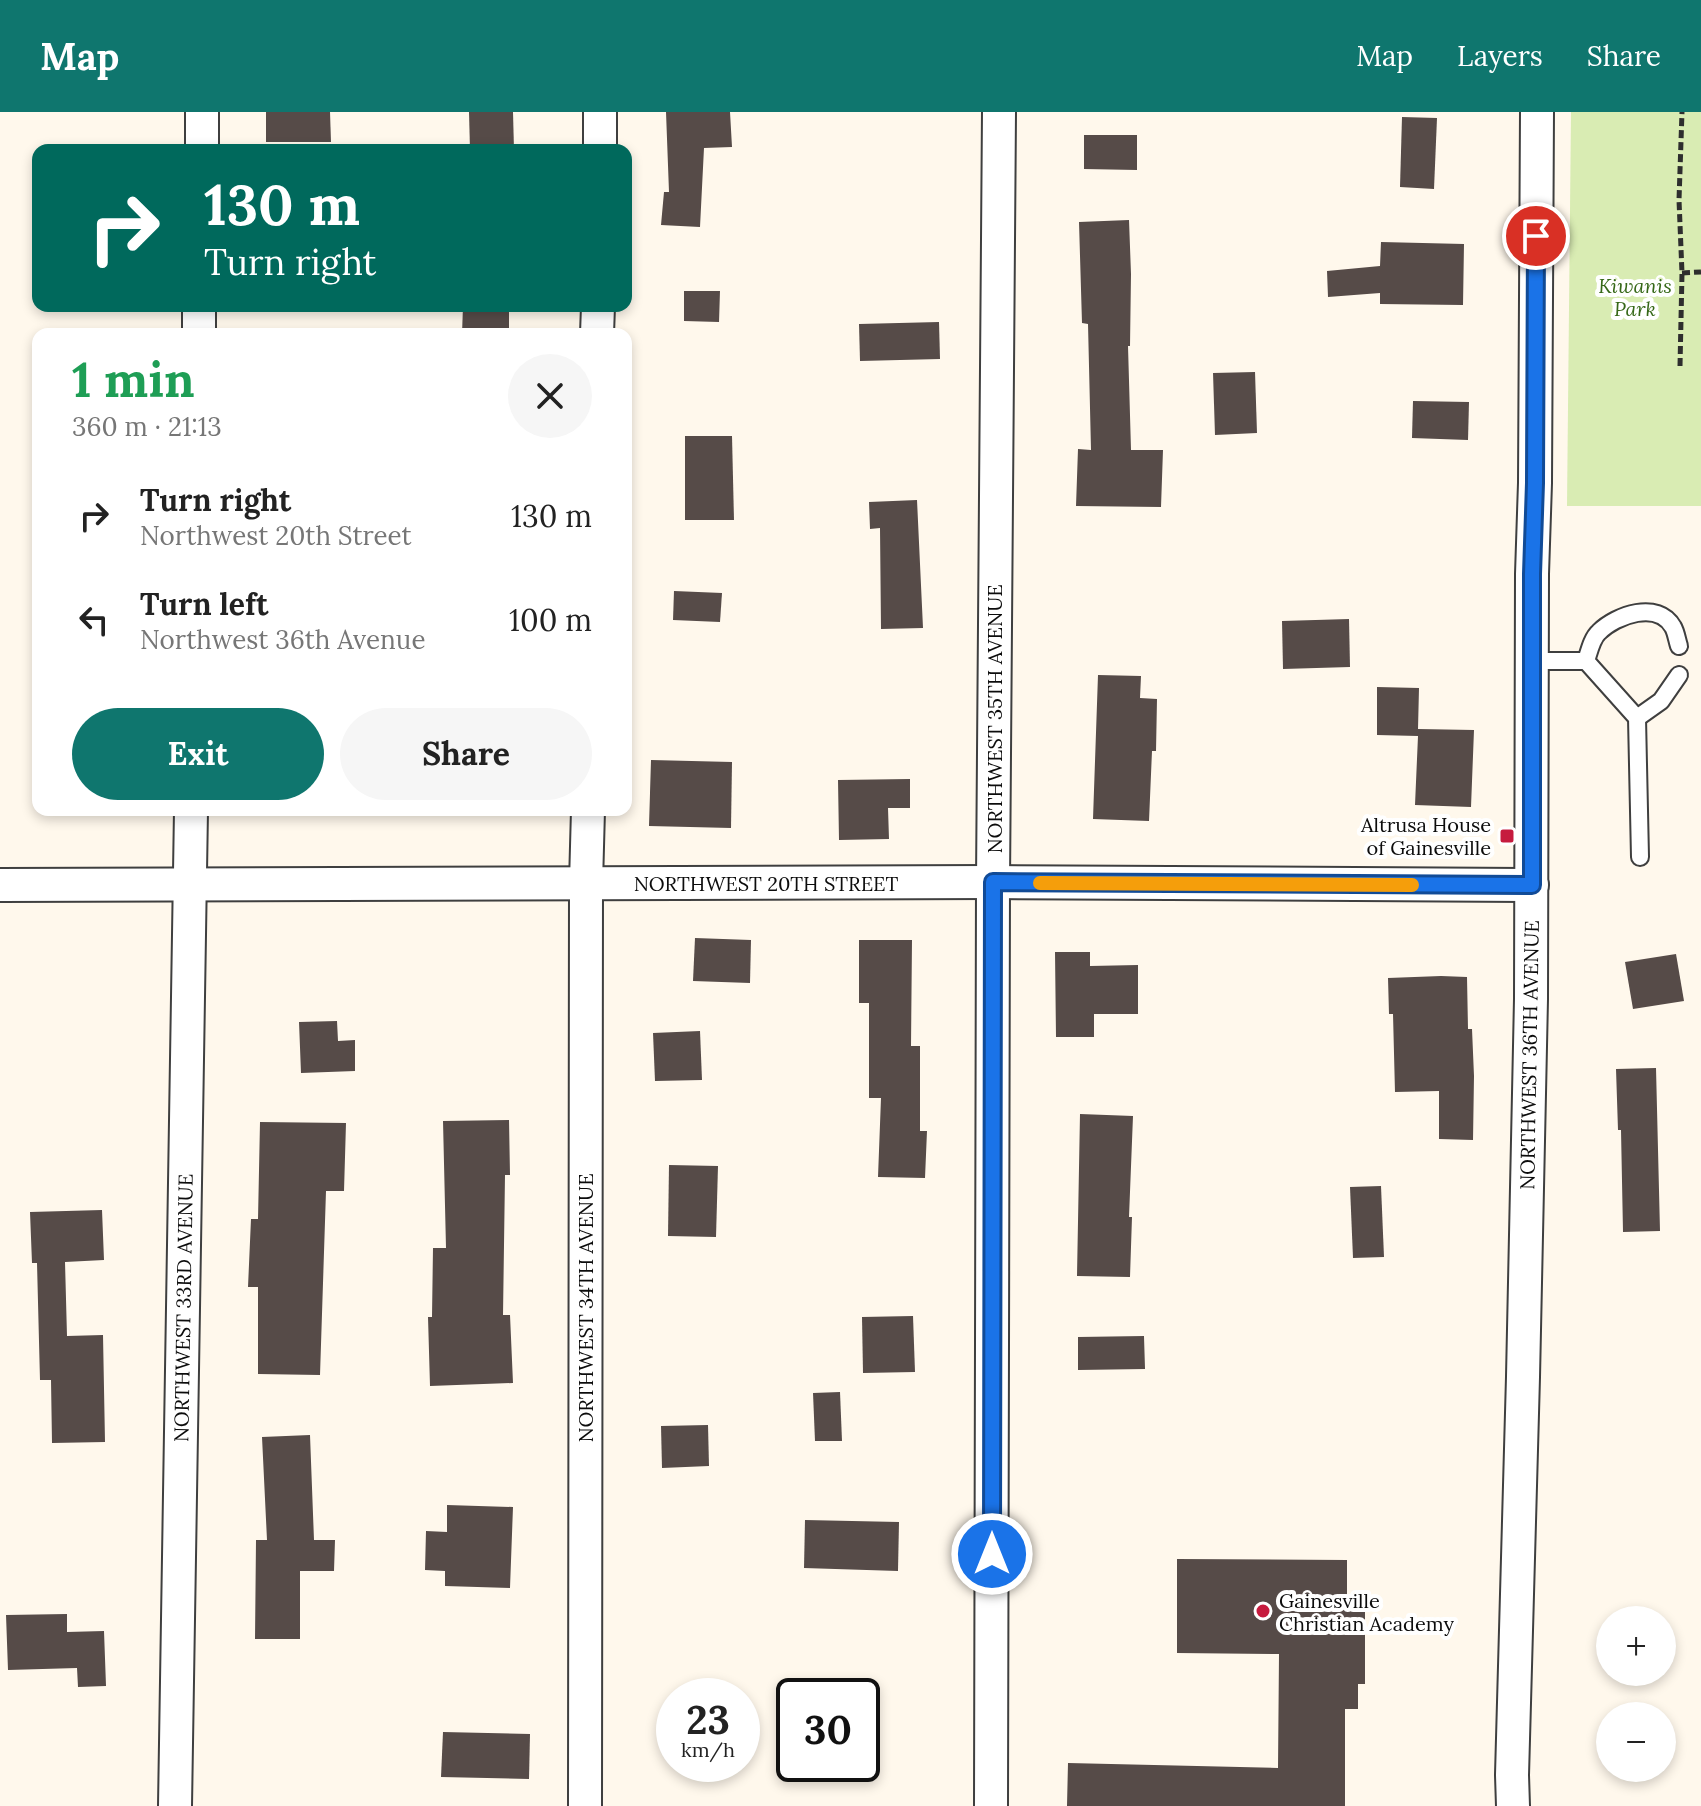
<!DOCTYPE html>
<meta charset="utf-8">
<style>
body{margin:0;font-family:Lora,serif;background:#f6f6f6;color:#222;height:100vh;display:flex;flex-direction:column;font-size:30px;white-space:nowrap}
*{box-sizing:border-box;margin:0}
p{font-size:26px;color:#767676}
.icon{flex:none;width:44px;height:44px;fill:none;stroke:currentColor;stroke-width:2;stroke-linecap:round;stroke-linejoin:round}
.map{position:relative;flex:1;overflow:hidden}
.sheet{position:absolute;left:32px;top:216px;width:600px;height:488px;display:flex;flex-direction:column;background:#fff;border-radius:16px;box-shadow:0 4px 12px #0003}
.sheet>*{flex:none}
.top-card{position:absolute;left:32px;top:32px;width:600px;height:168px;border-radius:16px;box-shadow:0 4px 12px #0003;background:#00695c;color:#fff;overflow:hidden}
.fabs{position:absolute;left:1596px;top:1494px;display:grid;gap:16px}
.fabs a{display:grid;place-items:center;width:80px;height:80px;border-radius:50%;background:#fff;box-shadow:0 4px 12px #0003;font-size:40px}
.speed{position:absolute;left:656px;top:1566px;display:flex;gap:16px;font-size:40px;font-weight:700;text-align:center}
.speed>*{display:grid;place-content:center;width:104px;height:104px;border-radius:50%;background:#fff;box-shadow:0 4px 12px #0003;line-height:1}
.speed small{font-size:20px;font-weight:400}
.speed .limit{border:4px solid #111;border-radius:12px;background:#fff;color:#111}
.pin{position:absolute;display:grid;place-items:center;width:68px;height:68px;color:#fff;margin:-34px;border:4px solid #fff;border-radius:50%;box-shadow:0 2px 8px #0007}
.me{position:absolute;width:88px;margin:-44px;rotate:0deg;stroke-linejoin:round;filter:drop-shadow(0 0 6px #0008)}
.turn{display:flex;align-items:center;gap:28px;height:168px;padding:0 40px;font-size:36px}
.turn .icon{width:104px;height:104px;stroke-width:2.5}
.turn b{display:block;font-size:56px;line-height:68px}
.round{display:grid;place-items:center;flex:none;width:84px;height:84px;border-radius:42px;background:#f6f6f6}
.overview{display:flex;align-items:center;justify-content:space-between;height:136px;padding:0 40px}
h1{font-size:48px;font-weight:800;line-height:60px;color:#1e9e55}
.action{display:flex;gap:16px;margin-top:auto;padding:16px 40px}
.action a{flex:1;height:92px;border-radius:48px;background:#0f766e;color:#fff;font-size:32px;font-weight:800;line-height:92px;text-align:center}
.action a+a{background:#f6f6f6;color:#222}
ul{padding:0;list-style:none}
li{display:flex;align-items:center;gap:24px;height:104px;padding:0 40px}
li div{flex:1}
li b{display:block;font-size:30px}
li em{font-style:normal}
header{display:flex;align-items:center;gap:48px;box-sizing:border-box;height:112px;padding:0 40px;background:#0f766e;color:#fff}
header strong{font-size:38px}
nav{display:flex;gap:44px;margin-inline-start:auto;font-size:28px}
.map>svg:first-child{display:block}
</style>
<header>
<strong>Map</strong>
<nav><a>Map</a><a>Layers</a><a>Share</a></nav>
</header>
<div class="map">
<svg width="1701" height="1694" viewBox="0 0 1701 1694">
<rect width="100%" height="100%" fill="#fff8ec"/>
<path fill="#d9ecb3" d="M1571,0H1701V394H1567Z"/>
<g fill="#564b48">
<path d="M266,0H330L331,30H266Z"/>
<path d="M469,0H513L514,38H470Z"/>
<path d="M666,0H730L732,35L704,36L700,115L661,113L664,80H669Z"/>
<path d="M1402,5L1437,6L1434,77L1400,75Z"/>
<path d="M1084,23H1137V58L1084,57Z"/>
<path d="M1129,108L1131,162L1130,234H1128L1131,338H1163L1161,395L1076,394L1078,337L1091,338L1088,212L1082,211L1079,110Z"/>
<path d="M1381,130L1464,132L1463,193L1380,192V181L1328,185L1327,159L1380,154Z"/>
<path d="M684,179H720L719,210L684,209Z"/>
<path d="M463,194H509V222H462Z"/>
<path d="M939,210L940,247L860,249L859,212Z"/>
<path d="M1255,260L1257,321L1215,323L1213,261Z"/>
<path d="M1413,289L1469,290L1468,328L1412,326Z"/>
<path d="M685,324H732L734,408H685Z"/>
<path d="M917,388L923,516L881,517L880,416L870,417L869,390Z"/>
<path d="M674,479L722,481L720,510L673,508Z"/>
<path d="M1349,507L1350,555L1283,557L1282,509Z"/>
<path d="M1098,563L1141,564L1140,586L1157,587L1156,639H1152L1149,709L1093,707Z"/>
<path d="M1377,575L1419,576L1418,617L1474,618L1471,695L1415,693L1418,624L1377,623Z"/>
<path d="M651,648L732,650L731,716L649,714Z"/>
<path d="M910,667V696H888L889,727L839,728L838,668Z"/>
<path d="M695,826L751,828L750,871L693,869Z"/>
<path d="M859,828H912L911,934H920V1019H927L925,1066L878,1065L881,986H869V891H859Z"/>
<path d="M1055,840H1090V854L1138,853V902H1094V925H1056Z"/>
<path d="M1676,842L1684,889L1633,897L1625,850Z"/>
<path d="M1441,864L1467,865L1468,917H1472L1474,964L1473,1028L1439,1027V979L1395,980L1393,902H1389L1388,866Z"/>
<path d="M337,909L338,929L355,928V959L301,961L299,910Z"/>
<path d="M700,919L702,968L655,969L653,921Z"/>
<path d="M1656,956L1660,1119L1623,1120L1621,1018H1618L1616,957Z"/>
<path d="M1080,1002L1133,1004L1129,1105H1132L1130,1165L1077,1164Z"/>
<path d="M509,1008L510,1063H505L503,1203H510L513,1271L430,1274L428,1205H432L433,1136H446L443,1009Z"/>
<path d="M260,1010L346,1011L344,1079H326L320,1263L258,1262V1175H248L251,1107H258Z"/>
<path d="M669,1053L718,1054L716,1125L668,1124Z"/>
<path d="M1381,1074L1384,1145L1353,1146L1350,1075Z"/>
<path d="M102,1098L104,1148L65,1150L67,1224L103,1223L105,1330L52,1331L51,1268H40L37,1151H32L30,1100Z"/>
<path d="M913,1204L915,1260L863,1261L862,1205Z"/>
<path d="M1144,1224L1145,1257L1078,1258V1225Z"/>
<path d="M840,1280L842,1329H815L813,1281Z"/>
<path d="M708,1313L709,1354L662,1356L661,1314Z"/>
<path d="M310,1323L314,1428H335L334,1459H300V1527H255L256,1428H267L262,1325Z"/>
<path d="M447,1393L513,1395L510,1476L445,1474V1459L425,1458L426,1419L447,1420Z"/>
<path d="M805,1408L899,1410L898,1459L804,1456Z"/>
<path d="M1177,1447L1347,1448V1487H1365V1572H1358V1597H1345V1694H1067L1068,1651L1278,1656L1279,1542L1177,1541Z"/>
<path d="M67,1502V1520L104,1519L106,1574L78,1575L77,1556L8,1558L6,1503Z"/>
<path d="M443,1620L530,1622L529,1667L441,1665Z"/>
</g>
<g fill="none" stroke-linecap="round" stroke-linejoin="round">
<g stroke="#3f3f3f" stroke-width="20">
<g id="service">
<path d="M1532,549H1586L1637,606L1640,745"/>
<path d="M1586,549C1589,540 1592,526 1599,520C1616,503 1658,488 1673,515C1676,520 1677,528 1679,534"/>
<path d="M1637,606L1661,589L1679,563"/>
</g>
</g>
<g stroke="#3f3f3f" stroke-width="36">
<g id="minor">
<path d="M202,38V0"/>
<path d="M600,38V0"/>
<path d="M199,222V194"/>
<path d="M597,222L598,194"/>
<path d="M0,773L993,770L1532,773"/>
<path d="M175,1694L191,698"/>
<path d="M585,1694L586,771L588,698"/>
<path d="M991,1694L993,770L999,0"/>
<path d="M1513,1694L1512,1663L1523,1265L1531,887L1532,462L1535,371L1537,0"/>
</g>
</g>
<g stroke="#2e2e2e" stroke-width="5" stroke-dasharray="8 4" stroke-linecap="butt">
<path d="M1682,161L1701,160"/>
<path d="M1680,254L1682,161L1679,88L1682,0"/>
</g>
<use href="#service" stroke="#fff" stroke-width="16"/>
<use href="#minor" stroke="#fff" stroke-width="32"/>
</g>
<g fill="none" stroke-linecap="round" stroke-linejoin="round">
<g stroke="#114b97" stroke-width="20">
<path id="route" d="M992,1442L993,770L1532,773V462L1535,371L1536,124"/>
</g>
<use href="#route" stroke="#1a73e8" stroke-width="14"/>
<path stroke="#f59e0b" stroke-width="14" d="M1040,771L1412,773"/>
</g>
<g fill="#c61b3e" stroke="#fff" stroke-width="3">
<rect x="1499" y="716" width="16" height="16" rx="4"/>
<circle cx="1263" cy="1499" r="8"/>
</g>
<g text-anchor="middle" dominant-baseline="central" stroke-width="8" stroke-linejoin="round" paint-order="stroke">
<g font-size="20" font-style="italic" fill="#366818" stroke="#fff">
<text x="1635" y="173">Kiwanis<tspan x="1635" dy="23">Park</tspan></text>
</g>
<g font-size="20" fill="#0c0c0c" stroke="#fff">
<text transform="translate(994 607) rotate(-90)">NORTHWEST 35TH AVENUE</text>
<text x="766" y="771">NORTHWEST 20TH STREET</text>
<text transform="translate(1529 943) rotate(-89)">NORTHWEST 36TH AVENUE</text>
<text transform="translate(183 1196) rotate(-89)">NORTHWEST 33RD AVENUE</text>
<text transform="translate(585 1196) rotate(-90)">NORTHWEST 34TH AVENUE</text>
</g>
<g font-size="20" fill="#0c0c0c" stroke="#fff" text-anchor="end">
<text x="1491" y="712">Altrusa House<tspan x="1491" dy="23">of Gainesville</tspan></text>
<text x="1279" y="1488" text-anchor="start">Gainesville<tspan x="1279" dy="23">Christian Academy</tspan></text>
</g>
</g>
</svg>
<div class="fabs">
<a>+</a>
<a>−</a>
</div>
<div class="speed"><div>23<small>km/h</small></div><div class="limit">30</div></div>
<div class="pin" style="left:1536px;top:124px;background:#d93025"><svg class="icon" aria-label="arrive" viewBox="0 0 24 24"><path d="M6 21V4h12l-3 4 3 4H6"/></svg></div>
<svg class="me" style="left:992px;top:1442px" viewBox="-20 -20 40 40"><circle r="17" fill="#1a73e8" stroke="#fff" stroke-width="3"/><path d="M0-11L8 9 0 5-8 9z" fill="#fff"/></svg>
<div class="top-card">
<div class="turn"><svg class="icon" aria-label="right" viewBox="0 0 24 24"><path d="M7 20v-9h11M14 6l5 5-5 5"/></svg><div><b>130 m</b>Turn right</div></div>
</div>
<section class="sheet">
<div class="overview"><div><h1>1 min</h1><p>360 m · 21:13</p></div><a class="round"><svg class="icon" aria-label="close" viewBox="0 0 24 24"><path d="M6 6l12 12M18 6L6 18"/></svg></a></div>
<ul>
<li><svg class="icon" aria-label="right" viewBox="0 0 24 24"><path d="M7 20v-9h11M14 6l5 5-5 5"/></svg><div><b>Turn right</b><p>Northwest 20th Street</p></div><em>130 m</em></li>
<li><svg class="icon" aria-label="left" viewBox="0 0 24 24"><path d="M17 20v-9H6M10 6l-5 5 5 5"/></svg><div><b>Turn left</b><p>Northwest 36th Avenue</p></div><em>100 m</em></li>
</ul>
<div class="action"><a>Exit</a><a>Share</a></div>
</section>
</div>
